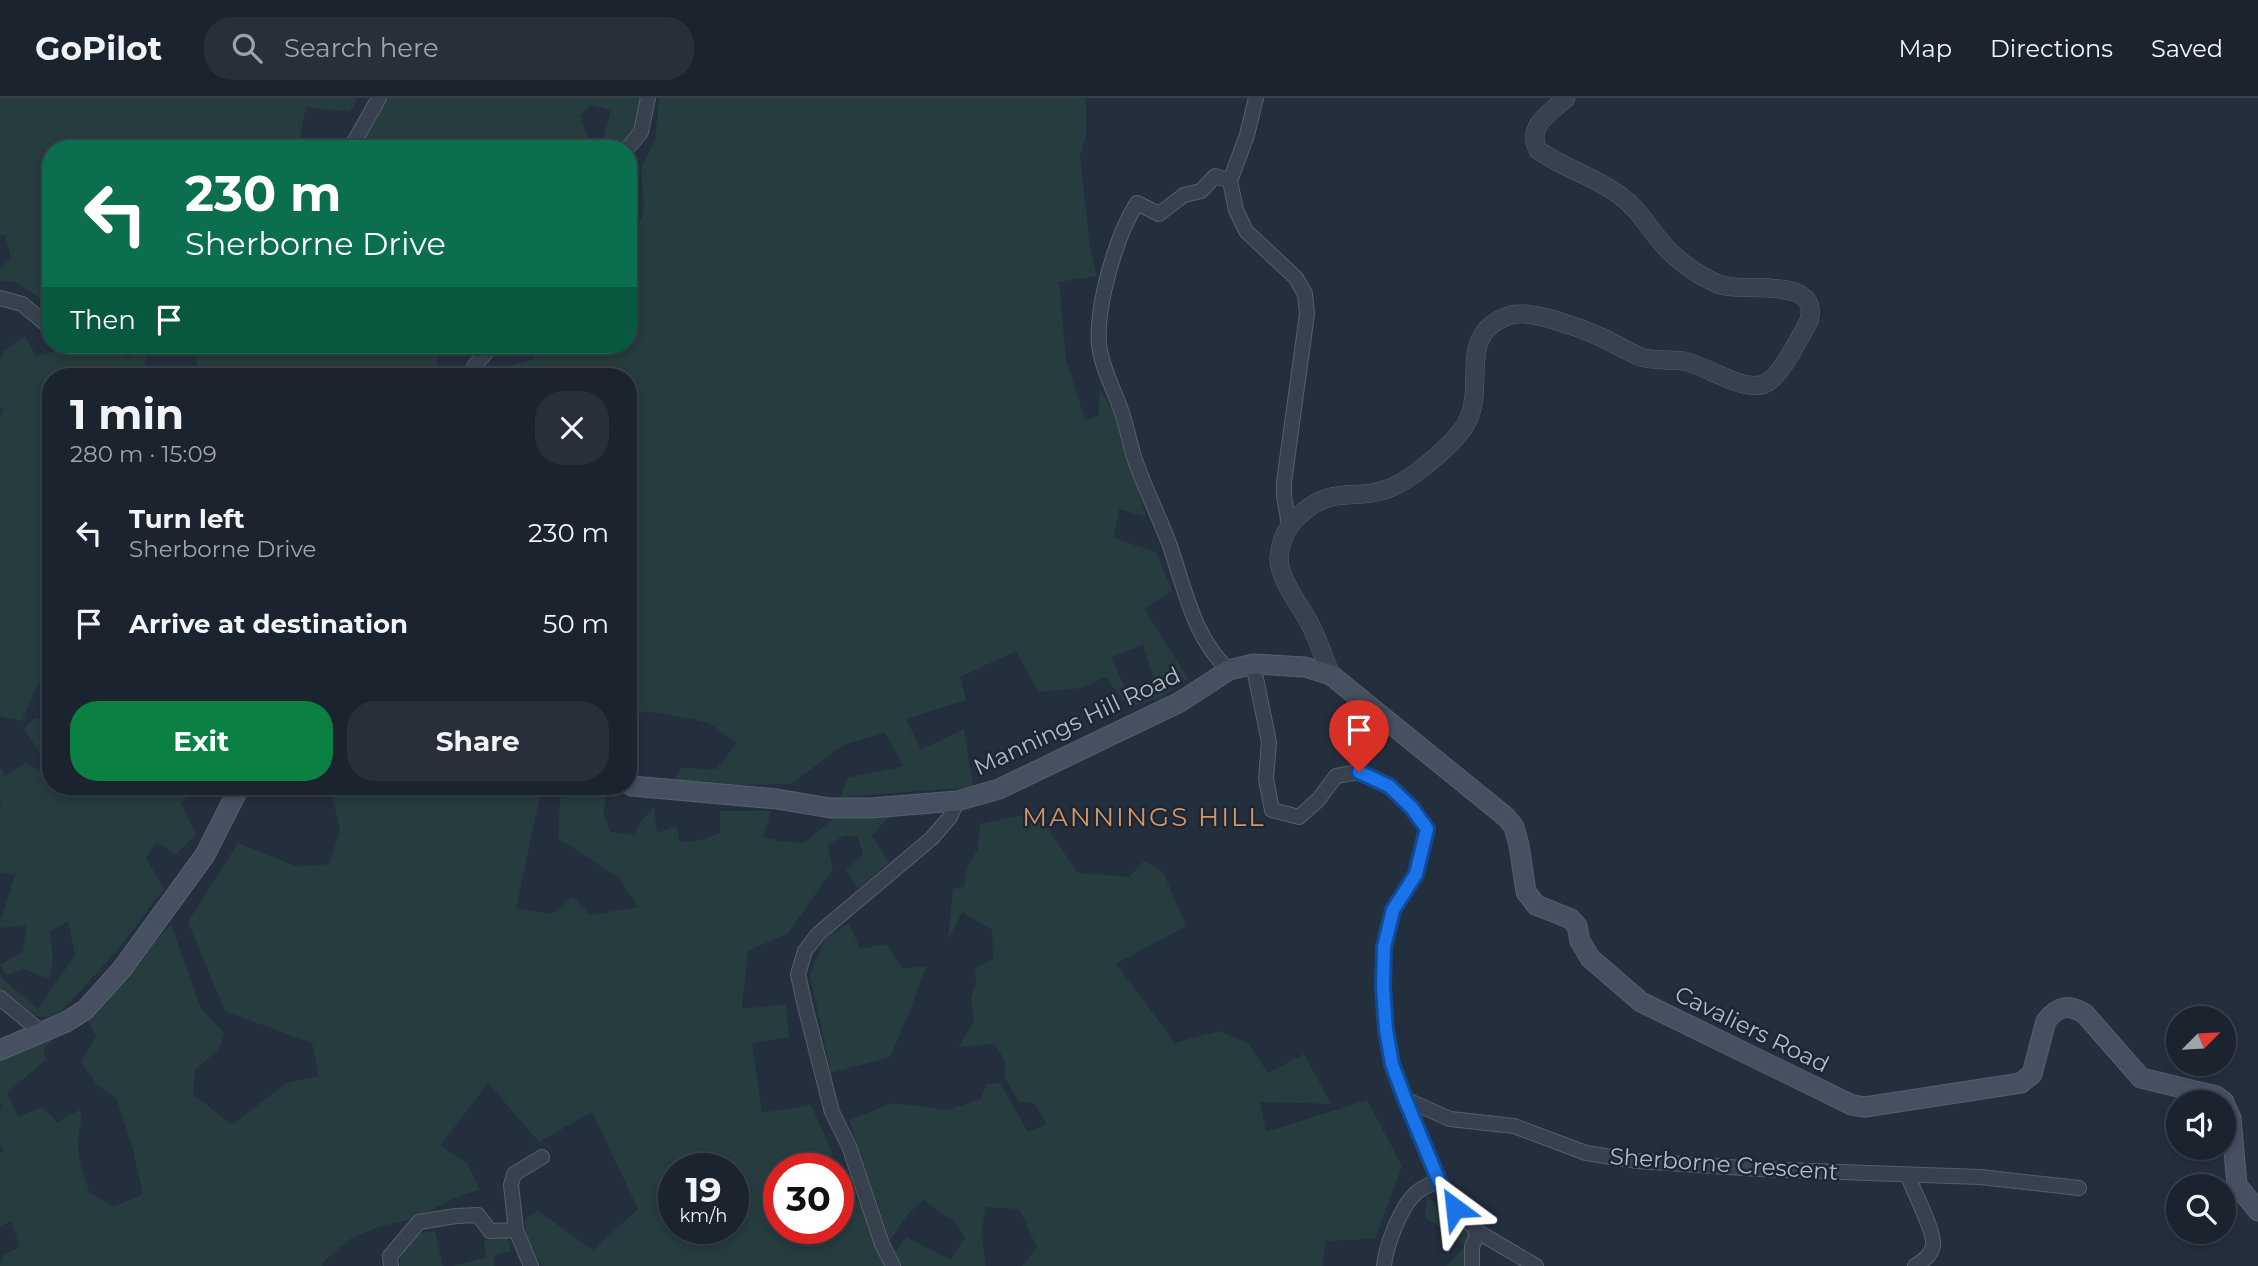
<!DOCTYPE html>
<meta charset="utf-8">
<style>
body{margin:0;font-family:Montserrat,sans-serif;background:#282f3a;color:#f1f3f6;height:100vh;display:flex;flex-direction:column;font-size:26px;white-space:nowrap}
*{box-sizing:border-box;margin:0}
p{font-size:23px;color:#a0a4aa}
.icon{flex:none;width:38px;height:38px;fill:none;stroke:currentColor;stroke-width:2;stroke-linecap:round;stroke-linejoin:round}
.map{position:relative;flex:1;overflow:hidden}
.drawer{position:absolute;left:42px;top:270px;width:595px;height:427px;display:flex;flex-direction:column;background:#1b232e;border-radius:28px;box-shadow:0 4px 10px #0003,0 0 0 2px #39404a}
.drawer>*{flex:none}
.banner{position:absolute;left:42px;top:42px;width:595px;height:214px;border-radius:28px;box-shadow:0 4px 10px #0003,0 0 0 2px #39404a;background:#0b6e4f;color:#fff;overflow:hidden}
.needle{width:46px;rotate:66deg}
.buttons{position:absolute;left:2166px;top:908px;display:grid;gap:14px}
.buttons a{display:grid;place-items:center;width:70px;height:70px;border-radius:50%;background:#1b232e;box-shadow:0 4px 10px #0003,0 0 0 2px #39404a;font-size:35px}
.speed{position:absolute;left:658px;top:1055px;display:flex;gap:14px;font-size:35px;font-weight:700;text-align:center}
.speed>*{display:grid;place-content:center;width:91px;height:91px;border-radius:50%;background:#1b232e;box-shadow:0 4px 10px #0003,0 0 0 2px #39404a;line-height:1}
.speed small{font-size:18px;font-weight:400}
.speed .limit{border:10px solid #d22;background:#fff;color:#111}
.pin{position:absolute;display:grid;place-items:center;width:60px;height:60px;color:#fff;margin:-72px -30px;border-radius:50% 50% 50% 0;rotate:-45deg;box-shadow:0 0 7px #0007}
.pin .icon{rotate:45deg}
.me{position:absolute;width:77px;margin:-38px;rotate:330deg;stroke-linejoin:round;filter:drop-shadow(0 0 5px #0008)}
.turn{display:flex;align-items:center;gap:24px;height:147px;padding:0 28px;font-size:32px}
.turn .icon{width:91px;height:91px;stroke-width:2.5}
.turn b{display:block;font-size:49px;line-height:60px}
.then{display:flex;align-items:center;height:66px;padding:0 28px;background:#0003;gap:14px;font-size:26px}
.round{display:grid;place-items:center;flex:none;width:74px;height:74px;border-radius:28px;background:#282f3a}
.head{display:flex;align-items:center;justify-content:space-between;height:119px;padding:0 28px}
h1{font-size:42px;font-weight:700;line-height:52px}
.button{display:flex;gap:14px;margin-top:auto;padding:14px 28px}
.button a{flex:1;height:80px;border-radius:28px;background:#0b8043;color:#fff;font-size:28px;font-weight:700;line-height:80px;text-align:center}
.button a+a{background:#282f3a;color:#f1f3f6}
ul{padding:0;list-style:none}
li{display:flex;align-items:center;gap:21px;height:91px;padding:0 28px}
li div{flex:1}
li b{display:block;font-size:26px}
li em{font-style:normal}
header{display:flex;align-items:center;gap:42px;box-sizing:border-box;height:98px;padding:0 35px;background:#1b232e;border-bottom:2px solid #39404a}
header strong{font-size:33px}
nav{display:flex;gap:38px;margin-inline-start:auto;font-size:24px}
.search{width:490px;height:63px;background:#282f3a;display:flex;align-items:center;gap:18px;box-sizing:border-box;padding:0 24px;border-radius:28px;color:#a0a4aa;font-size:26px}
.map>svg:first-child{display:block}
</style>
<header>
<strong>GoPilot</strong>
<div class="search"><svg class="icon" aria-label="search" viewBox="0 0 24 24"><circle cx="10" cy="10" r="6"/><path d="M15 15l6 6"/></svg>Search here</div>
<nav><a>Map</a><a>Directions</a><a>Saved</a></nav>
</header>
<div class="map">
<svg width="2258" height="1168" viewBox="0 0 2258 1168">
<rect width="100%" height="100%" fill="#242f3e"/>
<g fill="#263c3f" fill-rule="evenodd">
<path d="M0,0H358L350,14L306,9L300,39L302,51H51V199L49,206L15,184L0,183V169L11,160L5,137H0Z"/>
<path d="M387,0H641L637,25L619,51H606L603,41L611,12L590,7L580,18L589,42L569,51H357Z"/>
<path d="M659,0H1086V37L1080,58L1090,149L1097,178L1059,184L1066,261L1085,322L1098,318L1100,292L1114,315L1146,419L1119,411L1113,440L1156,454L1172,493L1144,511L1188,580L1161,599L1129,610L1130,595L1155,584L1143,547L1111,559L1125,590L1124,604L1106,579L1082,590L1038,594L1016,553L960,579L966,602L906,621L921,652L964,631L973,689L841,699L847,680L904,668L885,635L843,647L791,686L669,688L682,670L716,671L737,645L709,625L691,621L645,613L628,621V278H500L497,272L534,261L536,247H628V149L644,114L641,70L655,42Z"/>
<path d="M25,238L36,259L67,249L113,247L110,251L129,261L135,247H149L144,268L165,278H51V586L38,585L22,623L0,618V321L4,311L0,308V261L4,253Z"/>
<path d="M192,247H446L436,264L446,278H192L198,271Z"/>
<path d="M35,620L51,623V671L24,631Z"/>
<path d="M25,665L51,677V688H60L62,698L110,688H198L181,705L196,736L176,756L156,744L146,760L164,791L115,855L54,921L25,916L0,891V879L38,911L75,857L68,823L49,834L53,859L49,881L23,871L6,877L0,867L23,853L27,827L0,830V824L15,777L0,774V707L2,705L0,703V670L6,678Z"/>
<path d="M332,688H542L516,810L552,816L572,799L591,817L638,809L619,780L558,740L561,688H607L609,690L603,713L610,734L634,737L641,723L654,709L657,735L676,728L680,744L706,741L720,735V713H771L763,740L803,746L838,717L891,716L872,738L889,764L858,791L846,772L863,757L858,738H844L827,747L833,771L788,835L748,853L742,911L786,906L789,939L752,945L762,1015L811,1007L833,1056L812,1071H779V1130H838V1098L862,1106L885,1168H543L528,1150L525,1122L538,1113L593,1152L638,1111L592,1014L539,1044L488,985L440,1048L467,1065L480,1092L461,1097L413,1121L378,1129L350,1141L321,1166L323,1168H0L3,1157L20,1149L11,1124L0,1128V1055L3,1053L0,1045V1011L2,1009L0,1005V958L48,939L51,944L44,952L45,962L7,995L18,1019L42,1009L57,1024L80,1012C84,1029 77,1031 78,1045C78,1063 84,1079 90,1095L114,1109L143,1096L132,1048L116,999L97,987L81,964L96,938L88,923L171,826L201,911L224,935L219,951L195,972L193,996L232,1027L286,985L319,978L312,945L225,913L188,824L238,745L298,769L329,766L340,732L331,692ZM674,1071H733V1130H674Z"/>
<path d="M1041,713L1052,737L1078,775L1129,779L1144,763L1163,774L1186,828L1116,866L1175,945L1218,933L1248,945L1268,975L1304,956L1331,1006L1260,1004L1266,1034L1367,1002L1402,1068L1375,1141L1325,1143L1323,1168H1022L1037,1149L1019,1111L986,1109L981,1133L986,1168H901L895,1155L906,1139L951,1162L965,1139L954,1124L924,1102L908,1116L890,1143L849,1022L892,1005L948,1012L981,1001L986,986L1000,985L1028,1034L1047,1026L1034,1005L1018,1003L1004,978L1005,962L994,946L958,949L974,924L971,901L976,884L975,870L993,861L992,832L962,814L948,842L953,791L964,789L967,769L978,751L980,726Z"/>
<path d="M849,825L860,851L886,846L903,871L926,868L911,910L890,959L831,975L810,877L825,840Z"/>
<path d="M1427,1100L1452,1113L1472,1135L1469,1168H1447L1465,1148L1425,1119Z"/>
<path d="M435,1133L443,1168H400V1158L420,1135Z"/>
<path d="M507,1137L511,1153L493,1158L494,1168H452L486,1160L484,1142Z"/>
</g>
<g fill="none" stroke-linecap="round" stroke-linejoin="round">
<g stroke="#565f6c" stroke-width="16">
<g id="minor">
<path d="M1256,0L1247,37L1230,83L1236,112L1246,133L1296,180L1305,196L1307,216L1284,384V398L1289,427"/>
<path d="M350,51L379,0"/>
<path d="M627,51L641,34L648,0"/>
<path d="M0,200L22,206L51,230"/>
<path d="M470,278L475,267L493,247"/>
<path d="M1253,566L1269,644L1266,681L1272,712L1299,719L1318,702L1336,678L1359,674L1389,688L1412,710L1427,731L1416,776L1393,812L1384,849L1383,889L1386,932L1392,966L1405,1001L1439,1083L1455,1110L1478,1134L1536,1168"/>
<path d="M1229,572C1194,541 1185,491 1170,448C1159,418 1144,389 1134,359C1130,345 1127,331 1123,318C1116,295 1102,272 1099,247C1096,207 1116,138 1137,105L1159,116L1184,97L1201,93L1215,78L1230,83"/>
<path d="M0,900L41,934"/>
<path d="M1405,1001L1450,1021L1514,1028L1586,1055L1637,1063L1759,1071L1980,1079L2079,1090"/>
<path d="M1908,1078C1913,1092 1935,1134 1933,1147C1932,1157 1923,1163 1915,1168"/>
<path d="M516,1132L511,1087L514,1076L542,1059"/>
<path d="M391,1168L390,1158L419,1124L456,1118L478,1117L490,1133L516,1132L531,1168"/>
<path d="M893,1168L882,1146L849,1048L832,1014L804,904L798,876L805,853L818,836L932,740L950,719L957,703"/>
<path d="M1384,1168C1386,1148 1400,1110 1415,1096C1422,1089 1430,1086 1439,1083"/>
<path d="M1472,1168V1149L1478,1134"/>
</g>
</g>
<g stroke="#565f6c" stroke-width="19">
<path id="tertiary" d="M1331,577C1324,561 1319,544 1311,528C1301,508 1281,485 1279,462C1279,456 1281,447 1283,441C1287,430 1292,424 1301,416C1333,386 1357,404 1390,390C1404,385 1427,367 1438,357C1448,348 1460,337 1466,326C1488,287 1454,235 1511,217C1532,211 1583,231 1603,240C1616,246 1628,254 1641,259C1654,263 1669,261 1683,263C1707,267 1747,298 1768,284C1784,273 1799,240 1809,223C1821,177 1745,195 1721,187C1697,178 1672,159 1657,139C1646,125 1637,110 1622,99C1597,79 1564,71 1538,52C1526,28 1550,15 1566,0"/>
</g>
<g stroke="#565f6c" stroke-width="21">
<g id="secondary">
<path d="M628,685L632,688L777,701L830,710H871L957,703L999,691L1180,604L1229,572L1253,566L1305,569L1331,577L1506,719L1514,729L1519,747L1526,794L1536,807L1571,821L1577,828L1580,843L1590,860L1641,904L1852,1007L1865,1009L2021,985L2032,976L2046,923C2059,907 2069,906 2085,916L2141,980L2216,998L2224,1004"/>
<path d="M0,952L66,924L85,912L122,871L205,757L240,688"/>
<path d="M2224,1005L2231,1020L2237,1087L2258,1113"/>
</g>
</g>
<use href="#minor" stroke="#38414e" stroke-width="14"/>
<use href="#tertiary" stroke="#38414e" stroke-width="18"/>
<use href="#secondary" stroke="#465061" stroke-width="19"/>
</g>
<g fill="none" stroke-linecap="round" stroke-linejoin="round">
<g stroke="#114b97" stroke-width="18">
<path id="route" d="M1359,674L1389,688L1412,710L1427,731L1416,776L1393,812L1384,849L1383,889L1386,932L1392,966L1405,1001L1439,1083L1455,1110"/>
</g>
<use href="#route" stroke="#1a73e8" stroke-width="12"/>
</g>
<g text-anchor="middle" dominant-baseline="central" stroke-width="5" stroke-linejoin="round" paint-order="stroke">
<g font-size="23" fill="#b4bcc9" stroke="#1d2633">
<text transform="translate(1077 623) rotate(-25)">Mannings Hill Road</text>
<text transform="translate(1752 931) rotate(26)">Cavaliers Road</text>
<text transform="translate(1724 1066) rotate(4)">Sherborne Crescent</text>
</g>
<g font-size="26" letter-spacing="2" fill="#d59563" stroke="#1d2633">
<text x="1144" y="719">MANNINGS HILL</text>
</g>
</g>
</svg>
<div class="buttons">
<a><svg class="needle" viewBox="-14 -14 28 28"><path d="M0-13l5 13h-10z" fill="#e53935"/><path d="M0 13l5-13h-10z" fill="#a0a4aa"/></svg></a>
<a><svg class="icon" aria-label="sound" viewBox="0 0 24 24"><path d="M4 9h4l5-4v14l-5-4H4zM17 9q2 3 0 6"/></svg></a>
<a><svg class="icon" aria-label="search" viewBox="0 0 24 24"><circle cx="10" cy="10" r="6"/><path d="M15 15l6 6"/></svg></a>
</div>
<div class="speed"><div>19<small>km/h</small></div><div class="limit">30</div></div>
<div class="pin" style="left:1359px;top:674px;background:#d93025"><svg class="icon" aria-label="arrive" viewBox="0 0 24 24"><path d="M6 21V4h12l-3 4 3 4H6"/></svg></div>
<svg class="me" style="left:1455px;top:1110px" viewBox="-20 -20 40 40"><path d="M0-17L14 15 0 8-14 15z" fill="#1a73e8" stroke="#fff" stroke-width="4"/></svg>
<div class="banner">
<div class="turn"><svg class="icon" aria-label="left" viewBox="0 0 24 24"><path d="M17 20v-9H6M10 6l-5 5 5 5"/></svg><div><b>230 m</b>Sherborne Drive</div></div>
<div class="then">Then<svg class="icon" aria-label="arrive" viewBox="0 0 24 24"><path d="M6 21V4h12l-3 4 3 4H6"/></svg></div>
</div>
<section class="drawer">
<div class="head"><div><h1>1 min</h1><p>280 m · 15:09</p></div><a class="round"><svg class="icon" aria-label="close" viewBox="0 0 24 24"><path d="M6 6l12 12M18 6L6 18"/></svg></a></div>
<ul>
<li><svg class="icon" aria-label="left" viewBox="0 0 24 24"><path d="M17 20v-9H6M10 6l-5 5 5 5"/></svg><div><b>Turn left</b><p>Sherborne Drive</p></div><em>230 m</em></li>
<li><svg class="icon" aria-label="arrive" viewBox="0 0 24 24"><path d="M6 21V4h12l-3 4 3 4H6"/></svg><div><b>Arrive at destination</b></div><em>50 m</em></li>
</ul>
<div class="button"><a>Exit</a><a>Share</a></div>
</section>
</div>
